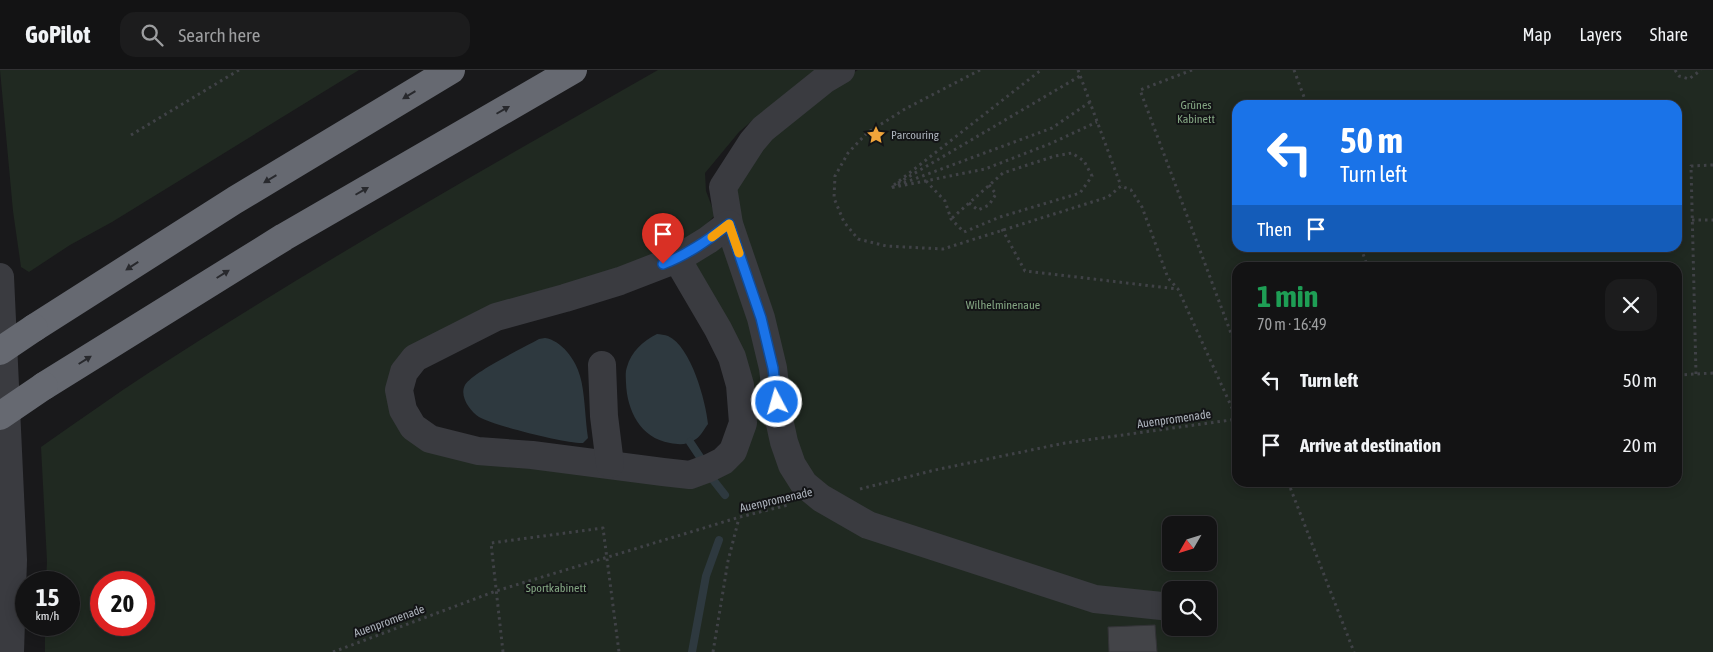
<!DOCTYPE html>
<meta charset="utf-8">
<style>
body{margin:0;font-family:"Asap Condensed",sans-serif;background:#1c1c1d;color:#f1f3f6;height:100vh;display:flex;flex-direction:column;font-size:19px;white-space:nowrap}
*{box-sizing:border-box;margin:0}
p{font-size:16px;color:#9d9ea0}
.icon{flex:none;width:28px;height:28px;fill:none;stroke:currentColor;stroke-width:2;stroke-linecap:round;stroke-linejoin:round}
.map{position:relative;flex:1;overflow:hidden}
.panel{position:absolute;left:1232px;top:192px;width:450px;height:225px;display:flex;flex-direction:column;background:#131314;border-radius:15px;box-shadow:0 2px 12px #0003,0 0 0 1px #323234}
.panel>*{flex:none}
.top-card{position:absolute;left:1232px;top:30px;width:450px;height:152px;border-radius:15px;box-shadow:0 2px 12px #0003,0 0 0 1px #323234;background:#1a73e8;color:#fff;overflow:hidden}
.needle{width:32px;rotate:231deg}
.controls{position:absolute;left:1162px;top:446px;display:grid;gap:10px}
.controls a{display:grid;place-items:center;width:55px;height:55px;border-radius:10px;background:#131314;box-shadow:0 2px 12px #0003,0 0 0 1px #323234;font-size:25px}
.speed{position:absolute;left:15px;top:501px;display:flex;gap:10px;font-size:25px;font-weight:700;text-align:center}
.speed>*{display:grid;place-content:center;width:65px;height:65px;border-radius:50%;background:#131314;box-shadow:0 2px 12px #0003,0 0 0 1px #323234;line-height:1}
.speed small{font-size:12px;font-weight:400}
.speed .limit{border:8px solid #d22;background:#fff;color:#111}
.pin{position:absolute;display:grid;place-items:center;width:42px;height:42px;color:#fff;margin:-51px -21px;border-radius:50% 50% 50% 0;rotate:-45deg;box-shadow:0 0 5px #0007}
.pin .icon{rotate:45deg}
.me{position:absolute;width:55px;margin:-28px;rotate:354deg;stroke-linejoin:round;filter:drop-shadow(0 0 4px #0008)}
.turn{display:flex;align-items:center;gap:18px;height:105px;padding:0 25px;font-size:22px}
.turn .icon{width:65px;height:65px;stroke-width:2.5}
.turn b{display:block;font-size:35px;line-height:42px}
.then{display:flex;align-items:center;height:48px;padding:0 25px;background:#0003;gap:10px;font-size:19px}
.round{display:grid;place-items:center;flex:none;width:52px;height:52px;border-radius:15px;background:#1c1c1d}
.head{display:flex;align-items:center;justify-content:space-between;height:85px;padding:0 25px}
h1{font-size:30px;font-weight:700;line-height:38px;color:#1e9e55}
ul{padding:0;list-style:none}
li{display:flex;align-items:center;gap:15px;height:65px;padding:0 25px}
li div{flex:1}
li b{display:block;font-size:19px}
li em{font-style:normal}
header{display:flex;align-items:center;gap:30px;box-sizing:border-box;height:70px;padding:0 25px;background:#131314;border-bottom:1px solid #323234}
header strong{font-size:24px}
nav{display:flex;gap:28px;margin-inline-start:auto;font-size:18px}
.search{width:350px;height:45px;background:#1c1c1d;display:flex;align-items:center;gap:12px;box-sizing:border-box;padding:0 18px;border-radius:15px;color:#9d9ea0;font-size:19px}
.map>svg:first-child{display:block}
</style>
<header>
<strong>GoPilot</strong>
<div class="search"><svg class="icon" aria-label="search" viewBox="0 0 24 24"><circle cx="10" cy="10" r="6"/><path d="M15 15l6 6"/></svg>Search here</div>
<nav><a>Map</a><a>Layers</a><a>Share</a></nav>
</header>
<div class="map">
<svg width="1713" height="582" viewBox="0 0 1713 582">
<rect width="100%" height="100%" fill="#19191b"/>
<g fill="#202921" fill-rule="evenodd">
<path d="M0,0H359L112,152L70,175L29,202L21,197L13,141Z"/>
<path d="M658,0H823L754,49L739,62L705,103L706,121L715,145L702,159L687,170L618,199L491,235L408,279L404,366L692,416L746,369L692,190L719,175L728,181L733,120L758,78L830,16L858,0H1713V582H45V555H69V512H46L47,491L41,377C77,352 113,326 150,302C316,195 487,97 658,0ZM1238,35H1678V178H1238ZM1238,198H1678V412H1238ZM1171,455H1209V492H1171ZM101,512H144V555H101ZM1171,520H1209V558H1171Z"/>
</g>
<g fill="#2e393f">
<path d="M657,264C660,264 665,265 668,266C691,276 706,332 708,354C704,359 701,366 696,369C687,375 680,375 670,373C640,368 627,340 626,313C626,308 625,302 627,297C631,282 643,271 657,264Z"/>
<path d="M545,268C561,270 576,290 580,306C585,322 585,350 588,368L583,373C568,374 492,355 479,347C470,341 459,326 465,315C473,302 523,278 539,269Z"/>
</g>
<g fill="none" stroke-linecap="round" stroke-linejoin="round">
<g stroke="#2e393f" stroke-width="8">
<path d="M690,372L704,393"/>
<path d="M710,406L725,425"/>
<path d="M692,582L706,506L719,470"/>
</g>
</g>
<path fill="#434448" stroke="#333337" d="M1155,555L1157,582H1109L1108,557Z"/>
<g fill="none" stroke-linecap="round" stroke-linejoin="round">
<g stroke="#404247" stroke-width="3" stroke-dasharray="2.5 4" stroke-linecap="butt">
<path d="M980,0L905,39L867,63L848,83L835,106L834,128L844,152L858,169L886,176L943,179L1108,127L1121,116L1131,120L1142,137L1168,208L1178,219L1237,349"/>
<path d="M1078,0L1121,116"/>
<path d="M1192,0L1140,20L1238,282"/>
<path d="M1294,0L1307,35"/>
<path d="M1675,0L1679,6L1689,9L1701,0"/>
<path d="M1090,32L1052,58L890,118L985,99L1052,73L1097,52"/>
<path d="M131,65L239,0"/>
<path d="M926,111L945,131L951,149L964,162L1000,147L1080,123L1092,106L1084,91L1072,83L1055,86L1003,103L951,149"/>
<path d="M898,113L1080,6"/>
<path d="M894,115L1041,0"/>
<path d="M969,133L978,140L989,135L996,124L989,115"/>
<path d="M1692,150H1713"/>
<path d="M1002,159L1025,201L1178,219"/>
<path d="M1361,178L1368,198"/>
<path d="M1696,304L1691,96L1713,95"/>
<path d="M1678,305L1713,303"/>
<path d="M1288,412L1354,582"/>
<path d="M860,419L935,400L1065,373L1238,349"/>
<path d="M333,582L496,521L740,447L788,435"/>
<path d="M503,582L491,473L603,458L619,582"/>
<path d="M713,582L728,491L739,448"/>
</g>
<g stroke="#3a3b40" stroke-width="28">
<path d="M841,0L824,10L763,59L752,72L723,117L729,154L761,248L773,298L779,349L784,372L792,395L804,414L821,428L868,455L1095,529L1171,537"/>
<path d="M677,189L718,259L732,287L740,315L743,353L733,381L723,391L709,398L690,405L663,402L532,385L478,381L430,369L413,357L403,340L399,320L404,302L415,288L496,247L565,228L620,211L677,189L708,170L729,154"/>
<path d="M0,207L13,490L10,582"/>
<path d="M602,295L604,346L610,394"/>
</g>
<g stroke="#666971" stroke-width="28">
<path d="M34,258L235,130L451,0"/>
<path d="M44,316L284,167L573,0"/>
</g>
<g stroke="#666971" stroke-width="28">
<path d="M0,281L34,258"/>
<path d="M0,346L44,316"/>
</g>
</g>
<defs><path id="oneway-solid" d="M-6-.8H1V-3.2L6.5 0L1 3.2V.8H-6Z" transform="scale(1.25)"/></defs>
<g fill="#28292d">
<use href="#oneway-solid" transform="translate(409 25) rotate(149)"/>
<use href="#oneway-solid" transform="translate(503 40) rotate(-30)"/>
<use href="#oneway-solid" transform="translate(270 109) rotate(149)"/>
<use href="#oneway-solid" transform="translate(362 121) rotate(-30)"/>
<use href="#oneway-solid" transform="translate(132 196) rotate(147)"/>
<use href="#oneway-solid" transform="translate(223 204) rotate(-32)"/>
<use href="#oneway-solid" transform="translate(85 290) rotate(-32)"/>
</g>
<g fill="none" stroke-linecap="round" stroke-linejoin="round">
<g stroke="#114b97" stroke-width="12">
<path id="route" d="M663,194C687,185 708,170 729,154L761,248L773,298L777,332"/>
</g>
<use href="#route" stroke="#1a73e8" stroke-width="9"/>
<path stroke="#f59e0b" stroke-width="9" d="M712,167L729,154L739,183"/>
</g>
<defs>
<g id="sight-bare" transform="scale(1.5)"><path d="M0-6L1.8-2.2L6-1.7L2.9 1.2L3.7 5.4L0 3.3L-3.7 5.4L-2.9 1.2L-6-1.7L-1.8-2.2Z" fill="#f1a53a" stroke="#131416" stroke-width="2.5" paint-order="stroke"/></g>
</defs>
<g fill-rule="evenodd">
<use href="#sight-bare" x="876" y="65"/>
</g>
<g text-anchor="middle" dominant-baseline="central" stroke-width="4" stroke-linejoin="round" paint-order="stroke">
<g font-size="12" fill="#83a582" stroke="#131416">
<text x="1196" y="35">Grünes<tspan x="1196" dy="14">Kabinett</tspan></text>
<text x="1003" y="235">Wilhelminenaue</text>
<text x="556" y="518">Sportkabinett</text>
</g>
<g font-size="12" fill="#abb1ba" stroke="#131416" text-anchor="start">
<text x="891" y="65">Parcouring</text>
</g>
<g font-size="12" fill="#abb1ba" stroke="#131416">
<text transform="translate(1174 349) rotate(-8)">Auenpromenade</text>
<text transform="translate(776 430) rotate(-13)">Auenpromenade</text>
<text transform="translate(389 551) rotate(-20)">Auenpromenade</text>
</g>
</g>
</svg>
<div class="controls">
<a><svg class="needle" viewBox="-14 -14 28 28"><path d="M0-13l5 13h-10z" fill="#e53935"/><path d="M0 13l5-13h-10z" fill="#9d9ea0"/></svg></a>
<a><svg class="icon" aria-label="search" viewBox="0 0 24 24"><circle cx="10" cy="10" r="6"/><path d="M15 15l6 6"/></svg></a>
</div>
<div class="speed"><div>15<small>km/h</small></div><div class="limit">20</div></div>
<div class="pin" style="left:663px;top:194px;background:#d93025"><svg class="icon" aria-label="arrive" viewBox="0 0 24 24"><path d="M6 21V4h12l-3 4 3 4H6"/></svg></div>
<svg class="me" style="left:777px;top:332px" viewBox="-20 -20 40 40"><circle r="17" fill="#1a73e8" stroke="#fff" stroke-width="3"/><path d="M0-11L8 9 0 5-8 9z" fill="#fff"/></svg>
<div class="top-card">
<div class="turn"><svg class="icon" aria-label="left" viewBox="0 0 24 24"><path d="M17 20v-9H6M10 6l-5 5 5 5"/></svg><div><b>50 m</b>Turn left</div></div>
<div class="then">Then<svg class="icon" aria-label="arrive" viewBox="0 0 24 24"><path d="M6 21V4h12l-3 4 3 4H6"/></svg></div>
</div>
<section class="panel">
<div class="head"><div><h1>1 min</h1><p>70 m · 16:49</p></div><a class="round"><svg class="icon" aria-label="close" viewBox="0 0 24 24"><path d="M6 6l12 12M18 6L6 18"/></svg></a></div>
<ul>
<li><svg class="icon" aria-label="left" viewBox="0 0 24 24"><path d="M17 20v-9H6M10 6l-5 5 5 5"/></svg><div><b>Turn left</b></div><em>50 m</em></li>
<li><svg class="icon" aria-label="arrive" viewBox="0 0 24 24"><path d="M6 21V4h12l-3 4 3 4H6"/></svg><div><b>Arrive at destination</b></div><em>20 m</em></li>
</ul>
</section>
</div>
